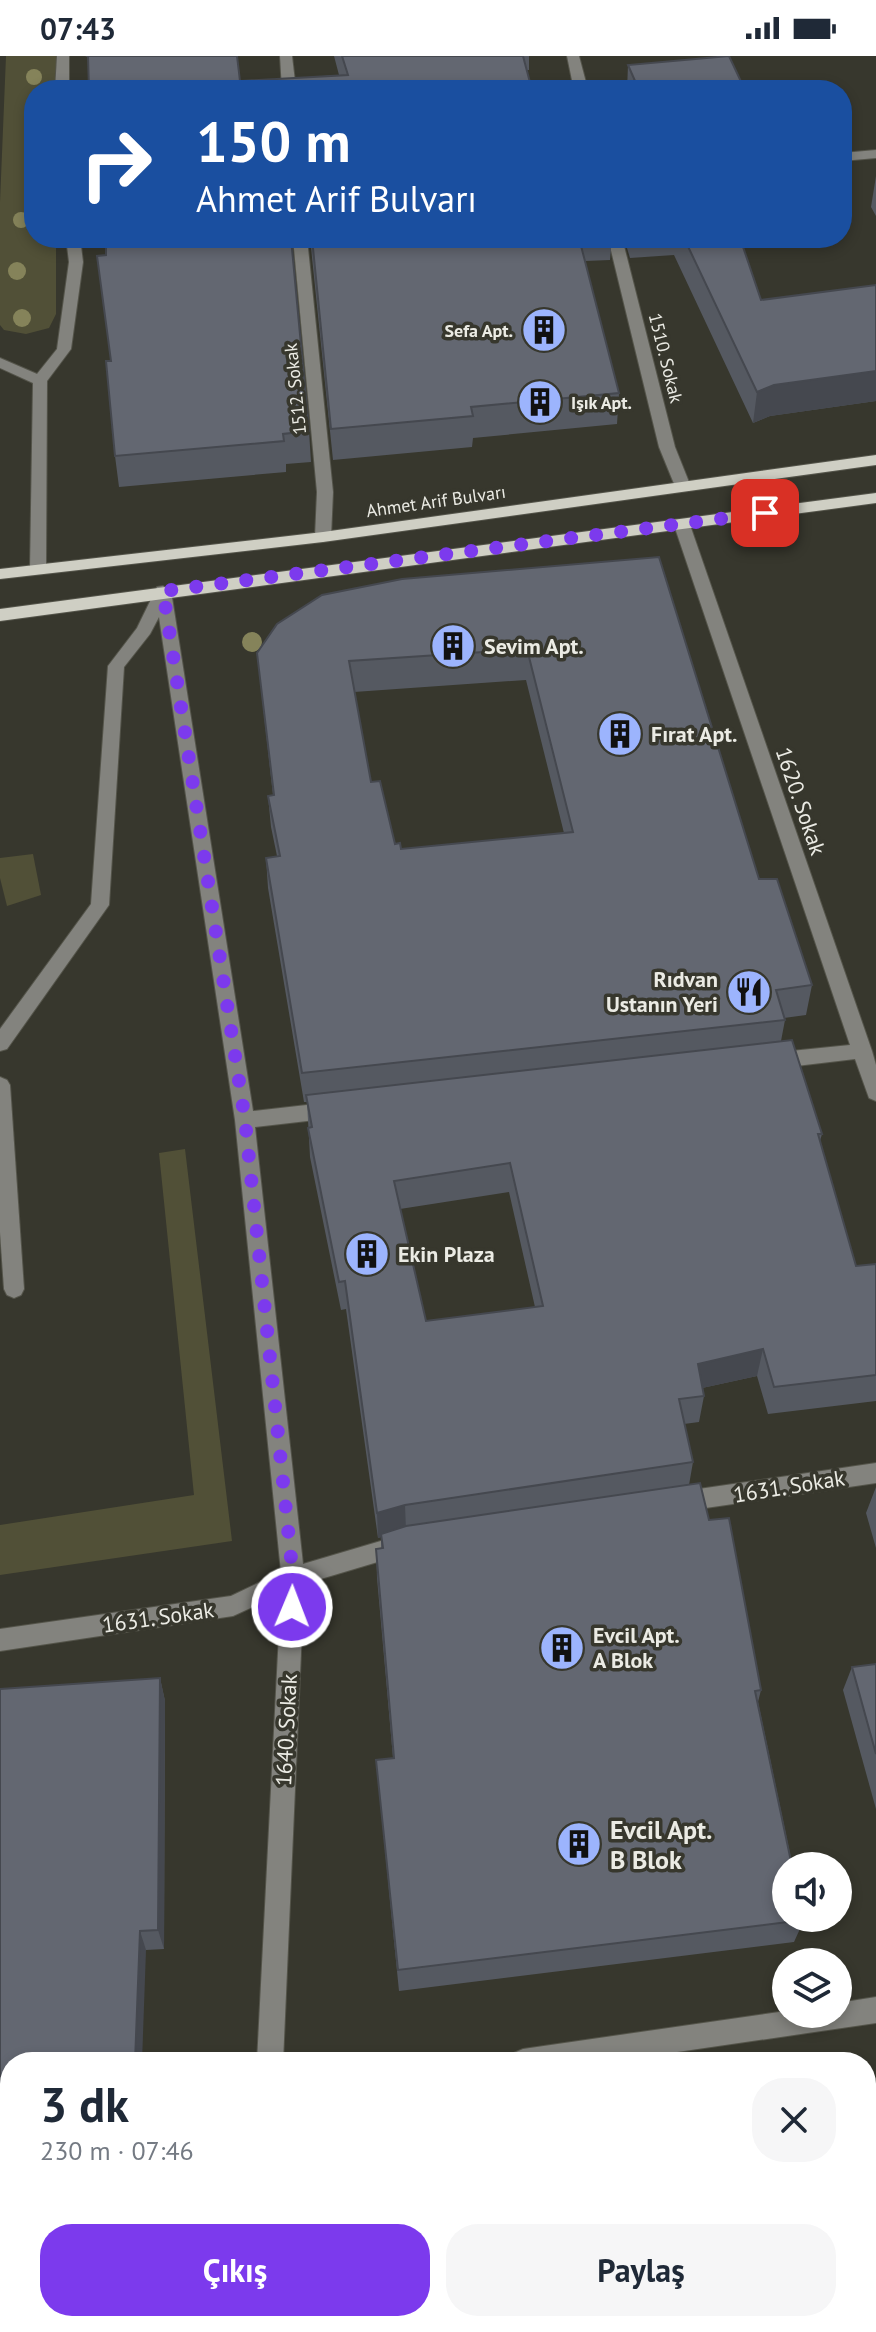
<!DOCTYPE html>
<html lang="tr">
<meta charset="utf-8">
<style>
body{margin:0;font-family:"PT Sans",sans-serif;background:#f6f6f7;color:#1f2937;height:100vh;display:flex;flex-direction:column;font-size:30px;white-space:nowrap}
*{box-sizing:border-box;margin:0}
p{font-size:26px;color:#747a83}
.icon{flex:none;width:44px;height:44px;fill:none;stroke:currentColor;stroke-width:2;stroke-linecap:round;stroke-linejoin:round}
.map{position:relative;flex:1;overflow:hidden}
.panel{position:absolute;left:0px;top:1996px;width:876px;height:280px;display:flex;flex-direction:column;background:#fff;border-radius:32px 32px 0 0;box-shadow:0 4px 12px #0003}
.panel>*{flex:none}
.hud{position:absolute;left:24px;top:24px;width:828px;height:168px;border-radius:32px;box-shadow:0 4px 12px #0003;background:#1a4fa0;color:#fff;overflow:hidden}
.buttons{position:absolute;left:772px;top:1796px;display:grid;gap:16px}
.buttons a{display:grid;place-items:center;width:80px;height:80px;border-radius:50%;background:#fff;box-shadow:0 4px 12px #0003;font-size:40px}
.pin{position:absolute;display:grid;place-items:center;width:68px;height:68px;color:#fff;margin:-34px;border-radius:16px;box-shadow:0 4px 12px #0006}
.me{position:absolute;width:88px;margin:-44px;rotate:1deg;stroke-linejoin:round;filter:drop-shadow(0 0 6px #0008)}
.turn{display:flex;align-items:center;gap:28px;height:168px;padding:0 40px;font-size:36px}
.turn .icon{width:104px;height:104px;stroke-width:2.5}
.turn b{display:block;font-size:56px;line-height:68px}
.round{display:grid;place-items:center;flex:none;width:84px;height:84px;border-radius:32px;background:#f6f6f7}
.overview{display:flex;align-items:center;justify-content:space-between;height:136px;padding:0 40px}
h1{font-size:48px;font-weight:800;line-height:60px}
.cta{display:flex;gap:16px;margin-top:auto;padding:16px 40px}
.cta a{flex:1;height:92px;border-radius:32px;background:#7c3aed;color:#fff;font-size:32px;font-weight:800;line-height:92px;text-align:center}
.cta a+a{background:#f6f6f7;color:#1f2937}
.status{display:flex;justify-content:space-between;align-items:center;height:56px;padding:0 40px;background:#fff;direction:ltr}
.status svg{height:22px;fill:currentColor}
.map>svg:first-child{display:block}
</style>
<div class="status"><b>07:43</b><svg viewBox="0 0 49 12"><path d="M0 12V9h3v3zM5 12V6h3v6zM10 12V3h3v9zM15 12V0h3v12zM26 1h20v11H26zM47 4h2v5h-2z"/></svg></div>
<div class="map">
<svg width="876" height="2276" viewBox="0 0 876 2276">
<rect width="100%" height="100%" fill="#37372d"/>
<g fill="#515037">
<path d="M6,0H56V34H34V182H56V258L49,272L26,278L4,274L0,269V146Z"/>
<path d="M33,798L41,839L7,850L0,822V802Z"/>
<path d="M185,1093L232,1485L0,1519V1469L194,1439L159,1097Z"/>
</g>
<g fill="none" stroke-linecap="round" stroke-linejoin="round">
<g stroke="#54544a" stroke-width="2">
<g id="minor">
<path d="M57,0H69V34H55Z"/>
<path d="M280,0H292L296,34H282Z"/>
<path d="M567,0H579L588,34H574Z"/>
<path d="M876,94V102L842,105V97Z"/>
<path d="M66,182H80L83,206L71,293L47,325L46,513L38,518L30,513L33,327L0,312V302L37,318L57,293L69,206Z"/>
<path d="M293,182H307L333,436L331,481L323,486L315,481L317,436Z"/>
<path d="M608,182H622L675,391L691,431L689,435H677L659,391Z"/>
<path d="M682,464L690,469L872,995L876,1009V1045L869,1042L855,1003L771,1013L764,1010L761,1005L764,1000L771,997L850,989L674,469Z"/>
<path d="M163,530L171,535L253,1055L333,1046L340,1049L343,1054L340,1059L333,1062L255,1071L303,1508L401,1479L409,1482L412,1489L409,1496L401,1499L304,1528L283,2006H257L281,1538L233,1560L0,1595V1573L231,1540L281,1516L235,1064L159,561L150,578L124,611L109,849L7,993L0,995V973L91,848L108,610L137,572L157,531Z"/>
<path d="M0,1021L7,1024L10,1029L24,1233L21,1239L14,1242L7,1239L4,1233L0,1176Z"/>
<path d="M876,1407V1427L678,1456L670,1453L667,1446L670,1439L678,1436Z"/>
<path d="M876,1941V1967L609,2006H510L514,1997L523,1993L786,1955V1958H838V1947Z"/>
<path d="M235,2266H263L262,2276H234Z"/>
</g>
</g>
<g stroke="#54544a" stroke-width="2">
<g id="major">
<path d="M876,399V409L323,486L0,523V513L323,476Z"/>
<path d="M876,437V447L0,565V553Z"/>
</g>
</g>
<use href="#minor" fill="#83837e" fill-rule="evenodd"/>
<use href="#major" fill="#cfcfc4" fill-rule="evenodd"/>
</g>
<g fill="#85835a">
<circle cx="34" cy="21" r="8"/>
<circle cx="21" cy="164" r="8"/>
<circle cx="17" cy="215" r="9"/>
<circle cx="22" cy="262" r="9"/>
<circle cx="252" cy="586" r="10"/>
</g>
<g fill="#555961" fill-rule="evenodd">
<path d="M85,0H237L240,25L339,19L334,0H529V14H526L89,34L88,1Z"/>
<path d="M628,9L745,34H627Z"/>
<path d="M876,120V160L871,151Z"/>
<path d="M310,182H612L610,204L585,205L619,337L617,368L473,382L472,391L333,404Z"/>
<path d="M624,182H740L761,244L876,229V345L770,360L753,367L674,199L630,202Z"/>
<path d="M106,199L309,375L311,406L286,408V416L119,431L115,400Z"/>
<path d="M659,501L759,823L812,929L806,959L784,962L785,964L781,985L822,1078L820,1085L856,1210L876,1208V1345L768,1358L757,1320L702,1332L704,1340L699,1366L684,1368L693,1406L689,1429L709,1464L761,1634L758,1646L804,1864L794,1886L399,1935L376,1704L393,1702L377,1522L376,1493L381,1492V1481L378,1482L346,1253L341,1254L310,1101L307,1046H304L268,832L266,802L277,800L271,771L268,740L273,739L257,597ZM526,624L564,777L401,793L395,788L371,726L354,636ZM509,1136L535,1251L426,1265L400,1153Z"/>
<path d="M876,1431V1492L866,1457Z"/>
<path d="M876,1608V1753L843,1634L852,1611Z"/>
<path d="M160,1622L165,1645L164,1893L146,1894L10,2006L22,2266V2276H0V1633Z"/>
<path d="M491,2266H866L876,2276H492Z"/>
</g>
<g fill="#45484f">
<path d="M876,315V345L770,360L753,367L757,336L774,329Z"/>
<path d="M763,1293L757,1320L693,1334L698,1308Z"/>
<path d="M405,1449L406,1474L378,1482L377,1457Z"/>
<path d="M160,1622L165,1645L164,1893L158,1874Z"/>
<path d="M140,1875L146,1894L142,2006H135Z"/>
<rect x="11" y="2266" width="11" height="10"/>
</g>
<g fill="#636771" stroke="#45484f" stroke-width="2" fill-rule="evenodd">
<path d="M88,0H237L240,25L348,19L342,0H523L532,34H89Z"/>
<path d="M729,0L745,34H639L628,9Z"/>
<path d="M106,182H291L309,375L283,378L284,385L115,400L106,305H111L97,200L106,199Z"/>
<path d="M312,182H579L619,337L471,351L473,360L331,373Z"/>
<path d="M684,182H740L761,244L876,229V315L774,329L757,336Z"/>
<path d="M659,501L759,823H777L812,929L776,934L785,964L302,1017L266,802L280,800L268,740L274,739L257,597L277,568L322,539L402,523ZM527,593L573,776L401,793L400,787L395,788L380,725L371,726L349,605Z"/>
<path d="M792,984L822,1078H818L856,1210L876,1208V1319L774,1331L763,1293L698,1308L704,1340L679,1343L693,1406L405,1449L377,1457L345,1225L339,1226L308,1072L312,1071L306,1039ZM510,1107L543,1250L426,1265L394,1125Z"/>
<path d="M700,1427L709,1464L729,1462L761,1634L755,1635L792,1810H786V1862H803L804,1864L398,1914L376,1704L394,1702L376,1493L383,1492L381,1478L406,1470Z"/>
<path d="M876,1608V1698L852,1611Z"/>
<path d="M160,1622L158,1874L140,1875L135,2006H10V2266H11V2276H0V1633Z"/>
<path d="M876,2083V2276H496L495,2266H866V2085Z"/>
</g>
<g fill="none" stroke-linecap="round" stroke-linejoin="round">
<path stroke="#7c3aed" stroke-width="14" stroke-dasharray="0 25.2" d="M292,1551L293,1521L245,1064L163,535L765,457"/>
</g>
<defs>
<g id="building-disc" transform="scale(2.3)"><circle r="9.5" fill="#9cb4fd" stroke="#37372d"/><path d="M-4-6H4V6H1V3H-1V6H-4ZM-2.5-4.3h1.7v1.8h-1.7ZM.8-4.3h1.7v1.8H.8ZM-2.5-1h1.7V.8h-1.7ZM.8-1h1.7V.8H.8Z" fill="#111"/></g>
<g id="restaurant-disc" transform="scale(2.3)"><circle r="9.5" fill="#9cb4fd" stroke="#37372d"/><path d="M-5-6h1v4h1v-4h1v4h1v-4h1v5L-1.5 .5V6h-2V.5L-5-1ZM5-6V6H3V1.5H1.5Q1.5-4 5-6Z" fill="#111"/></g>
</defs>
<g fill-rule="evenodd">
<use href="#building-disc" x="544" y="274"/>
<use href="#building-disc" x="540" y="346"/>
<use href="#building-disc" x="453" y="590"/>
<use href="#building-disc" x="620" y="678"/>
<use href="#restaurant-disc" x="749" y="936"/>
<use href="#building-disc" x="367" y="1198"/>
<use href="#building-disc" x="562" y="1592"/>
<use href="#building-disc" x="579" y="1788"/>
</g>
<g text-anchor="middle" dominant-baseline="central" stroke-width="7" stroke-linejoin="round" paint-order="stroke">
<g font-size="18" font-weight="bold" fill="#ebebe4" stroke="#37372d" text-anchor="end">
<text x="513" y="274">Sefa Apt.</text>
<text x="571" y="346" text-anchor="start">Işık Apt.</text>
</g>
<g font-size="18" fill="#ebebe4" stroke="#37372d">
<text transform="translate(666 302) rotate(76)">1510. Sokak</text>
<text transform="translate(295 333) rotate(-96)">1512. Sokak</text>
<text transform="translate(436 445) rotate(-8)">Ahmet Arif Bulvarı</text>
</g>
<g font-size="22" font-weight="bold" fill="#ebebe4" stroke="#37372d" text-anchor="start">
<text x="484" y="590">Sevim Apt.</text>
<text x="651" y="678">Fırat Apt.</text>
<text x="718" y="923" text-anchor="end">Rıdvan<tspan x="718" dy="25">Ustanın Yeri</tspan></text>
<text x="398" y="1198">Ekin Plaza</text>
<text x="593" y="1579">Evcil Apt.<tspan x="593" dy="25">A Blok</tspan></text>
</g>
<g font-size="22" fill="#ebebe4" stroke="#37372d">
<text transform="translate(801 745) rotate(71)">1620. Sokak</text>
<text transform="translate(789 1430) rotate(-9)">1631. Sokak</text>
<text transform="translate(158 1561) rotate(-8)">1631. Sokak</text>
<text transform="translate(286 1674) rotate(-87)">1640. Sokak</text>
</g>
<g font-size="26" font-weight="bold" fill="#ebebe4" stroke="#37372d" text-anchor="start">
<text x="610" y="1773">Evcil Apt.<tspan x="610" dy="30">B Blok</tspan></text>
</g>
</g>
</svg>
<div class="buttons">
<a><svg class="icon" aria-label="sound" viewBox="0 0 24 24"><path d="M4 9h4l5-4v14l-5-4H4zM17 9q2 3 0 6"/></svg></a>
<a><svg class="icon" aria-label="layers" viewBox="0 0 24 24"><path d="M12 4l9 5-9 5-9-5zM3 14l9 5 9-5"/></svg></a>
</div>
<div class="pin" style="left:765px;top:457px;background:#d93025"><svg class="icon" aria-label="arrive" viewBox="0 0 24 24"><path d="M6 21V4h12l-3 4 3 4H6"/></svg></div>
<svg class="me" style="left:292px;top:1551px" viewBox="-20 -20 40 40"><circle r="17" fill="#7c3aed" stroke="#fff" stroke-width="3"/><path d="M0-11L8 9 0 5-8 9z" fill="#fff"/></svg>
<div class="hud">
<div class="turn"><svg class="icon" aria-label="right" viewBox="0 0 24 24"><path d="M7 20v-9h11M14 6l5 5-5 5"/></svg><div><b>150 m</b>Ahmet Arif Bulvarı</div></div>
</div>
<section class="panel">
<div class="overview"><div><h1>3 dk</h1><p>230 m · 07:46</p></div><a class="round"><svg class="icon" aria-label="close" viewBox="0 0 24 24"><path d="M6 6l12 12M18 6L6 18"/></svg></a></div>
<div class="cta"><a>Çıkış</a><a>Paylaş</a></div>
</section>
</div>
